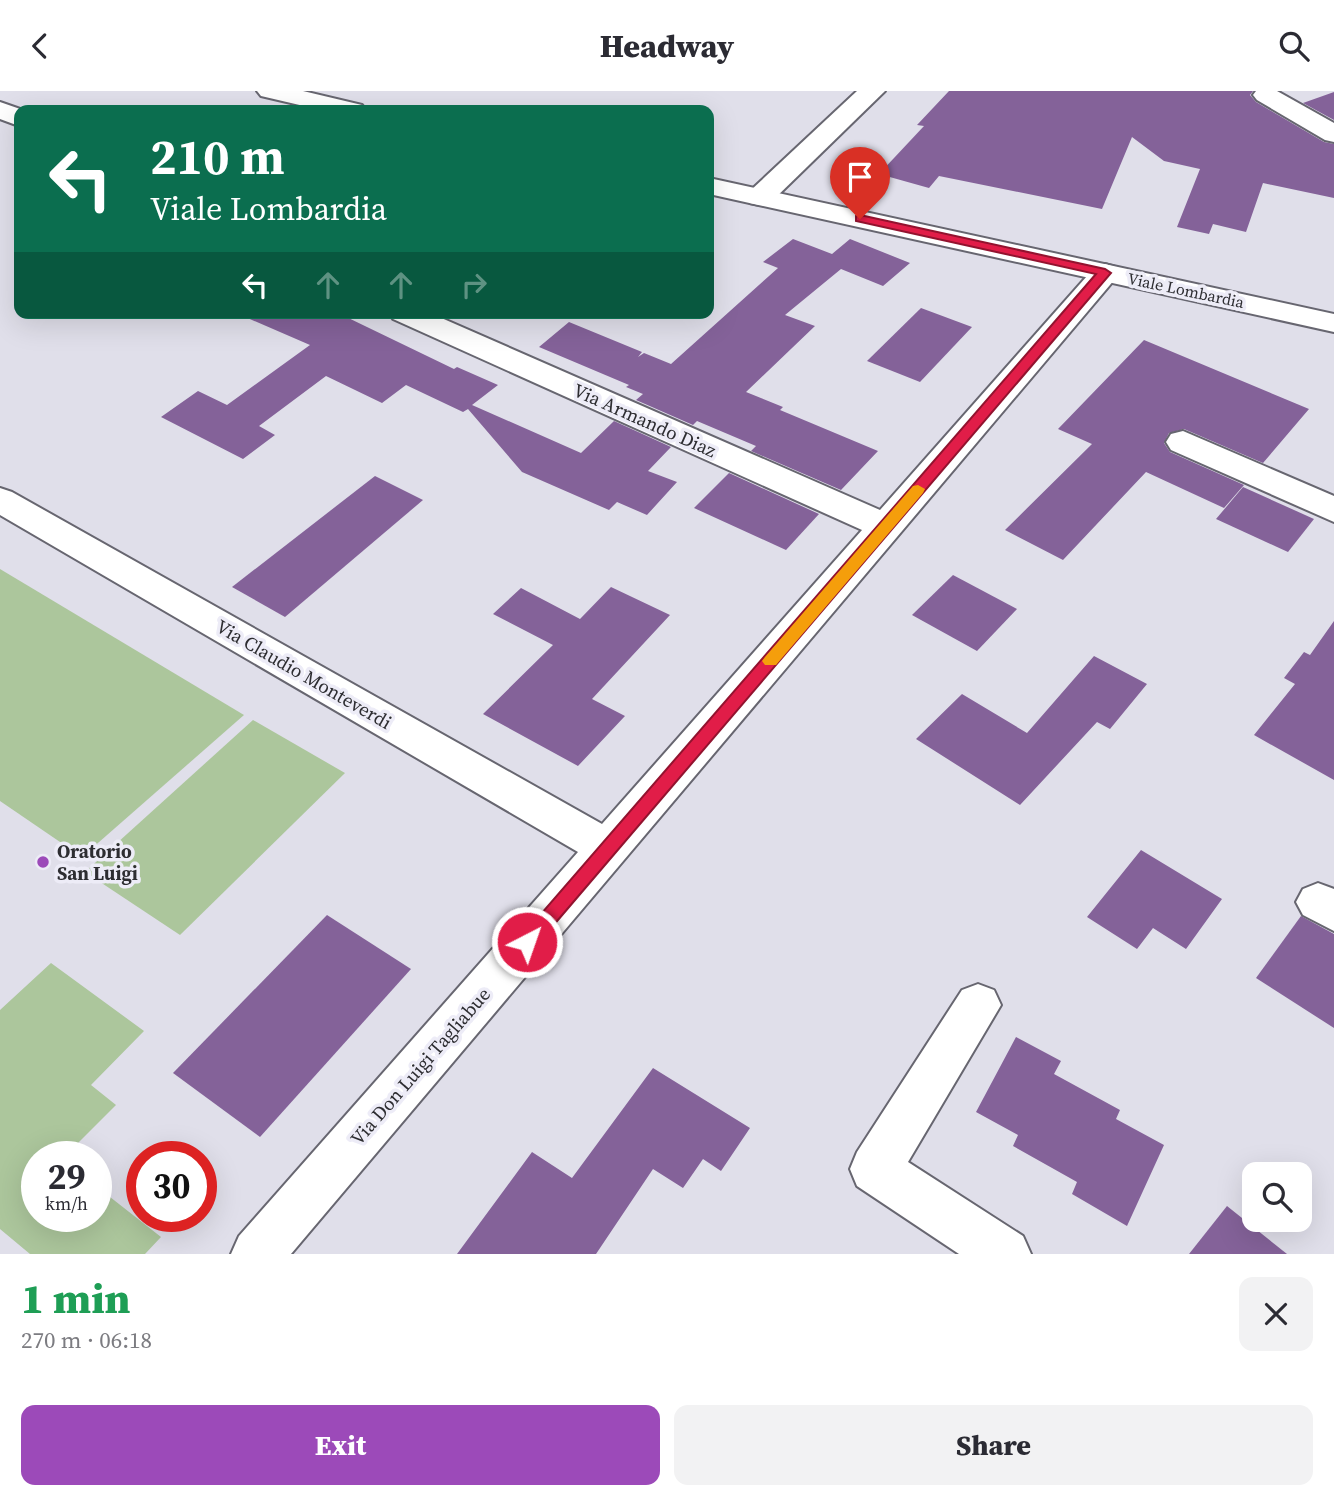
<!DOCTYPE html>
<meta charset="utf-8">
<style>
body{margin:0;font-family:"Source Serif 4",serif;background:#f2f2f3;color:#2b2b33;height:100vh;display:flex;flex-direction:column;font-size:26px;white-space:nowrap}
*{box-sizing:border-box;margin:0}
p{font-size:23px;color:#7c7c81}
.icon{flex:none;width:38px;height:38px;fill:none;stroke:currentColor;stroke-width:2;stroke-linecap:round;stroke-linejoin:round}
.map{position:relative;height:1163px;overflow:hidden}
.sheet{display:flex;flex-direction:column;background:#fff;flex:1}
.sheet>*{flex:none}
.hud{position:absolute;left:14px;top:14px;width:700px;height:214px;border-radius:14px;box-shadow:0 7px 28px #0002;background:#0b6e4f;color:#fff;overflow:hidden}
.tools{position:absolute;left:1242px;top:1071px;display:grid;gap:14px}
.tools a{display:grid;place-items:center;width:70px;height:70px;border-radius:14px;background:#fff;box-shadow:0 7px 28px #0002;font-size:35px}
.speed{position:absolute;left:21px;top:1050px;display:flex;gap:14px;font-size:35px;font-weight:700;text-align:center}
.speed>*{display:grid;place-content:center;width:91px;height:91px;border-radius:50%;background:#fff;box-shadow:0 7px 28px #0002;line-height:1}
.speed small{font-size:18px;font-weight:400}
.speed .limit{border:10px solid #d22;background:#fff;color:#111}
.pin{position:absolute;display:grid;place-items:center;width:60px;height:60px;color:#fff;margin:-72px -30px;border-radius:50% 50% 50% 0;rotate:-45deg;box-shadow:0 0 7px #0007}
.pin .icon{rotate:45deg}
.me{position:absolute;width:77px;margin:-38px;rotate:41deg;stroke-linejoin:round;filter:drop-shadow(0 0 5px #0008)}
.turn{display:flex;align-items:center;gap:24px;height:147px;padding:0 21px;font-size:32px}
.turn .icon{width:91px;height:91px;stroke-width:2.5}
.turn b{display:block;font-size:49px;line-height:60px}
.lanes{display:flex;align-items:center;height:66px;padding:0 21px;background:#0003;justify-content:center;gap:35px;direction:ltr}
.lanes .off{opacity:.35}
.round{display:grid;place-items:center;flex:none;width:74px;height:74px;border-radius:14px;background:#f2f2f3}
.summary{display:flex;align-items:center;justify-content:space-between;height:119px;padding:0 21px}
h1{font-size:42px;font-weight:800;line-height:52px;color:#1e9e55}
.primary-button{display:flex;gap:14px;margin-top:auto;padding:14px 21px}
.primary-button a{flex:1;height:80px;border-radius:14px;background:#9c4ab9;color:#fff;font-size:28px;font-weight:800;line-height:80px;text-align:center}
.primary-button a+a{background:#f2f2f3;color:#2b2b33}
header{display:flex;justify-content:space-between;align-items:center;height:91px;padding:0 21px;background:#fff;font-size:32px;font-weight:800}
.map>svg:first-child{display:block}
</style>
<header><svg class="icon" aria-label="back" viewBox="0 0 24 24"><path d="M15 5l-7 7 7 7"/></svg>Headway<svg class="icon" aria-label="search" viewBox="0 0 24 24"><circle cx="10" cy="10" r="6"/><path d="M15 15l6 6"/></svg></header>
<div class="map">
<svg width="1334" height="1163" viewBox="0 0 1334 1163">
<rect width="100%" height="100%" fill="#e0dfea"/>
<g fill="#acc69c">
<path d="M0,478L244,624L82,766L0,710Z"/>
<path d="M253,629L345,682L180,844L85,781Z"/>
<path d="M51,872L144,940L91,994L116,1014L64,1066H37V1125H96V1095L161,1146L145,1163H30L0,1138V919Z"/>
</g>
<g fill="#846299">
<path d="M949,0H1253L1250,4L1256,11L1324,51L1334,53V107L1263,92L1246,141L1213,133L1209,143L1177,136L1200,78L1164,70L1132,46L1102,118L939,85L929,97L879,83L924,35L917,34Z"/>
<path d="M1334,1V29L1303,12Z"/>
<path d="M793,148L832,163L850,148L910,172L883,195L841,178L785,224L815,235L746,301L783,316L780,319L878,360L841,399L751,360L756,355L697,330L693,334L636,309L643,303L626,296L629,294L539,256L569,231L642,261L638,266L644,262L671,273L778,177L763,171Z"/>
<path d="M921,217L972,236L920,291L867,270Z"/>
<path d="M236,222H338L454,278L457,276L498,294L472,314L581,362L614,330L671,356L648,380L677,391L647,424L617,411L609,419L522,381L468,318L463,321L406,294L382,312L326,285L259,335L275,344L243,368L161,326L198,300L227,314L310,254Z"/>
<path d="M1144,249L1309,318L1263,372L1184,338L1169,342L1164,352L1170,361L1244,394L1224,417L1146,381L1063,469L1005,439L1092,353L1058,338Z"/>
<path d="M729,382L819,423L786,459L694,417Z"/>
<path d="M375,385L423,409L285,526L232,496Z"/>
<path d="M1243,396L1314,428L1288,461L1216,428Z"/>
<path d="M953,484L1017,518L977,560L912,524Z"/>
<path d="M611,496L670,524L592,608L625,625L578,675L483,623L553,554L493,523L521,497L580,528Z"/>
<path d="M1334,530V689L1254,644L1295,593L1284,587L1304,561L1310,564Z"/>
<path d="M1094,565L1147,593L1110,638L1097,631L1020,714L916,648L962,603L1027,642Z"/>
<path d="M1141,759L1222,808L1186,858L1153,837L1137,858L1087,826Z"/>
<path d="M327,824L411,878L260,1046L173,982Z"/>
<path d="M1301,825L1334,843V937L1256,887Z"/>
<path d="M1016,946L1061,970L1054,983L1120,1019L1116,1028L1164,1054L1127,1135L1072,1103L1077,1091L1013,1055L1018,1044L976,1021Z"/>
<path d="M653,977L750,1037L721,1080L703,1068L683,1097L653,1078L596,1163H457L532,1061L572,1087Z"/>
<path d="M1227,1115L1287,1163H1189Z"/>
</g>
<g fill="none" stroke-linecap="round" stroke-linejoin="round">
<g stroke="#676670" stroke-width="4">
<g id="street">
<path d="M857,0H885L770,112L760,114L750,112L746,106L750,100Z"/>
<path d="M1256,0H1277L1334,32V51L1325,49L1257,9L1253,4Z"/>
<path d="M0,11L23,19H19V35L0,28Z"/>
<path d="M1105,173L1115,176L1120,182L1115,188L291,1163H231L239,1145L578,761L0,424V397L12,401L602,733L862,439L393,228L389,222H430L880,419L1095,176Z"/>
<path d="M1183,340L1334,405V431L1171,359L1166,351L1171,343Z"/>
<path d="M1318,792L1334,798V840L1303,824L1296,811L1303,798Z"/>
<path d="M978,893L994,899L1001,914L908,1071L1023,1145L1031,1163H959L857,1095L850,1078L857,1061L962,899Z"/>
</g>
</g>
<g stroke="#676670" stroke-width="4">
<g id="secondary">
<path d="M257,0H303L362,14L366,19H321L261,5Z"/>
<path d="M709,87L1334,223V241L709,103Z"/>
</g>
</g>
<use href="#street" fill="#fff" fill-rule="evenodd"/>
<use href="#secondary" fill="#fff" fill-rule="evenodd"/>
</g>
<path fill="#e11d48" stroke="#92132f" stroke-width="2" d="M860,124L1105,178L1111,182L534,857L527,859L521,857L518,851L521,846L1096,183L856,130V125Z"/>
<path fill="#f59e0b" d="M918,394L925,398L923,402L776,574H765L762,570L765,566L913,395Z"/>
<circle fill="#9c4ab9" stroke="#edecf7" stroke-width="2.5" cx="43" cy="771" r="7"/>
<g text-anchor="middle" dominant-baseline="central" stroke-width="7" stroke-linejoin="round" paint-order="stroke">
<g font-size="16" fill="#2d2d31" stroke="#edecf7">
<text transform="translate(1186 199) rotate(12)">Viale Lombardia</text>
</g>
<g font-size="19" fill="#2d2d31" stroke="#edecf7">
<text transform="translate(645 329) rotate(24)">Via Armando Diaz</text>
<text transform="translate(304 583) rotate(30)">Via Claudio Monteverdi</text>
<text transform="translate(420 975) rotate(-49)">Via Don Luigi Tagliabue</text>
</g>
<g font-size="19" font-weight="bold" fill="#2d2d31" stroke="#edecf7" text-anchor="start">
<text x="57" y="760">Oratorio<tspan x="57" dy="22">San Luigi</tspan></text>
</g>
</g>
</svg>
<div class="tools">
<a><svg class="icon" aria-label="search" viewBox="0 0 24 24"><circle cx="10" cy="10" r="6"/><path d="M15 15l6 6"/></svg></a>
</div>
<div class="speed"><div>29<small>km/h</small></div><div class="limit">30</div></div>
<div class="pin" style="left:860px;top:128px;background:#d93025"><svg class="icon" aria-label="arrive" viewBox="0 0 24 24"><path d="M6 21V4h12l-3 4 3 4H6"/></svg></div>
<svg class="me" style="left:527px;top:851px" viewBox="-20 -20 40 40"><circle r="17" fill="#e11d48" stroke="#fff" stroke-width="3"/><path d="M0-11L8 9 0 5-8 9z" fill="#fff"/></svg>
<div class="hud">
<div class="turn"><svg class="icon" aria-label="left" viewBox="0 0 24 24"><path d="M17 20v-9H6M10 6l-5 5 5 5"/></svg><div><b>210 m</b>Viale Lombardia</div></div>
<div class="lanes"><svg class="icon" aria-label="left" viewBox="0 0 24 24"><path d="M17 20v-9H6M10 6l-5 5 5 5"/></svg><svg class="icon off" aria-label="ahead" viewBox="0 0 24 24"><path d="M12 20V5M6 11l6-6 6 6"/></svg><svg class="icon off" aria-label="ahead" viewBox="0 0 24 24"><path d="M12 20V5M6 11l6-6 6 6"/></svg><svg class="icon off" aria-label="right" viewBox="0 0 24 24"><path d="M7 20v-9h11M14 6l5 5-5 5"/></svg></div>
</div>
</div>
<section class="sheet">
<div class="summary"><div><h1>1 min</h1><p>270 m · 06:18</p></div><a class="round"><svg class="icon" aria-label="close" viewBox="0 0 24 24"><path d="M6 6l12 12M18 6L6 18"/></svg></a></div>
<div class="primary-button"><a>Exit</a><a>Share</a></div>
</section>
